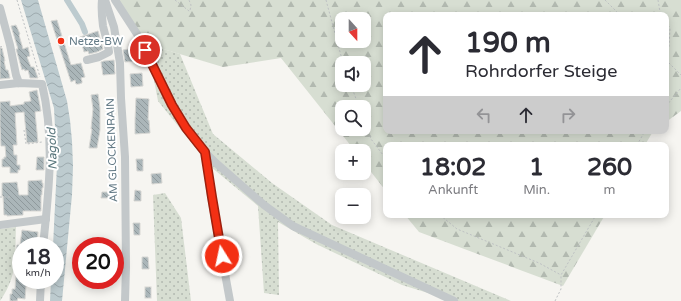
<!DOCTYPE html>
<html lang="de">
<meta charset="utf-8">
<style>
body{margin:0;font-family:"Varela Round",sans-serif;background:#f7f7f7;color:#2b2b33;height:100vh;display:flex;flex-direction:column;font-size:15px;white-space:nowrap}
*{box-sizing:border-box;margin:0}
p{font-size:13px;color:#7c7c81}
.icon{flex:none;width:22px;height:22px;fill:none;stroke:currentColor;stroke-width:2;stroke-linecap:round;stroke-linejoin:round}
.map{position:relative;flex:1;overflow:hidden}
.panel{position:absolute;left:383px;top:142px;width:286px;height:76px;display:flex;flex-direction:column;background:#fff;border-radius:8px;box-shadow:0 2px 10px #0003}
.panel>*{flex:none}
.hud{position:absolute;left:383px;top:12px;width:286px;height:122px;border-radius:8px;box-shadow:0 2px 10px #0003;background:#fff;color:#2b2b33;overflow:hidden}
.needle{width:26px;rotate:159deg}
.controls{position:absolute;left:335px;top:12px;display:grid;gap:8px}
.controls a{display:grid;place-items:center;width:36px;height:36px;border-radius:8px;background:#fff;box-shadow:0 2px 10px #0003;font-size:20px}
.speed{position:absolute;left:12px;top:237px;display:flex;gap:8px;font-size:20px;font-weight:700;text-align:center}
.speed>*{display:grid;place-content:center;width:52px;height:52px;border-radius:50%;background:#fff;box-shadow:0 2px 10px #0003;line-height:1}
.speed small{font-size:10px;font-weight:400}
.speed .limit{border:6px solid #d22;background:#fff;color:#111}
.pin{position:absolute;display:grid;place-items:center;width:34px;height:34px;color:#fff;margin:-17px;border:2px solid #fff;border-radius:50%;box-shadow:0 1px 4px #0007}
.me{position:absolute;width:44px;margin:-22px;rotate:350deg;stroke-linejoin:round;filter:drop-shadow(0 0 3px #0008)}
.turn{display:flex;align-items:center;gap:14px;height:84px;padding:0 16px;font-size:18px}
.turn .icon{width:52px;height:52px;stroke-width:2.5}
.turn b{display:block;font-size:28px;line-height:34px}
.lanes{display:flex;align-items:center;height:38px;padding:0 16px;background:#0003;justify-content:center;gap:20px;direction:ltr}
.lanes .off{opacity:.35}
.eta{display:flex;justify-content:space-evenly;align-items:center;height:68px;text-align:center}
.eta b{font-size:24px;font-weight:800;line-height:28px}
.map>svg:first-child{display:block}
</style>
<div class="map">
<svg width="681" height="301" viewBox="0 0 681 301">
<defs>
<pattern id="grass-dots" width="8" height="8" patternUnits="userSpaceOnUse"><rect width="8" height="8" fill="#d7ded2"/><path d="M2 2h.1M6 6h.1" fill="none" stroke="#b2b9b0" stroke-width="1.8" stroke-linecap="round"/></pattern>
<pattern id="forest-firs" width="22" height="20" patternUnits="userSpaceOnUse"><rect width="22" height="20" fill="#d7ded2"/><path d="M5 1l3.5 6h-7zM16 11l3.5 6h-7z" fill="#b2b9b0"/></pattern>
<pattern id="water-waves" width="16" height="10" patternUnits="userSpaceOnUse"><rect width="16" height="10" fill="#bdcbcf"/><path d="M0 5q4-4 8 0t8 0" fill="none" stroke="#9daaae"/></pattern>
<pattern id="building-back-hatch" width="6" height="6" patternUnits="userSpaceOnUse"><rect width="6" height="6" fill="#abb6b9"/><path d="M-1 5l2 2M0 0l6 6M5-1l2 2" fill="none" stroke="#8f999c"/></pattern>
</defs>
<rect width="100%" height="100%" fill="#f6f5f1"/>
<g fill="url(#grass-dots)">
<path d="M143,43L180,54L213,134L272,183L332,225L511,301H454L402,285L316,244L278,222L279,295L264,293L258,206L211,167L158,101L153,75Z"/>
<path d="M165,193L181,218L191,301H157L153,195Z"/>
<path d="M16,227C15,247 17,269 8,287C6,292 3,296 0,301V229Z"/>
</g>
<g fill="url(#forest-firs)" fill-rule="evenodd">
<path d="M116,0H681V111L666,122V15H386V131H655L652,133L645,145H386V191L364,163V151H355L281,58L223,67L143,43ZM342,19H364V41H342ZM342,63H364V85H342ZM342,107H364V129H342Z"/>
<path d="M405,215H605L563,286L419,232Z"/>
</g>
<path fill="url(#water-waves)" d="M21,0H38L67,101L70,120L72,141L73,166L72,195L62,301H50L51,280H55V246H53L57,165L54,108Z"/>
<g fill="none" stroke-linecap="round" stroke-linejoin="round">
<path stroke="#bdcbcf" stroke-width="6" d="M67,0L82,24L85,32"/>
</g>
<g fill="url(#building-back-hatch)" stroke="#d7d7d4">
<path d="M57,20L71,65L81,63L85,77L81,78L82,81V83L79,84H76L75,80L71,82L51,21Z"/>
<path d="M16,25L20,34L19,35L23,49L28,47L30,56L27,57L31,67H34L38,78H30L28,70L25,71L24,69L22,70L16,49H18L11,26Z"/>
<path d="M98,31L103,49L97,52L89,54L88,51L84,52L80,37Z"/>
<path d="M0,48H2L5,61H4L6,70H8L10,78L0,79Z"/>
<path d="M136,48L138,61L125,62L123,50Z"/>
<path d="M114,60L115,74L103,75L101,62L104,61Z"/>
<path d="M142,73L143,86L131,87L130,74Z"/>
<path d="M37,90L41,111L35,112L38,142L27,143L24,112L15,113L17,145H13L14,155H17V165H20V170H18V173H10V167H2V159H4V157H6L5,146H1L0,126V102L10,101V106L24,104V102L31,101L29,92Z"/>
<path d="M98,94L100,108V130L97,148H89L92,129H91L93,109L91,95Z"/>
<path d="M136,98L149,99L148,120H149L150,133L135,134V120Z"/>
<path d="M37,157H44V170H36Z"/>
<path d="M136,159H143V171H137Z"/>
<path d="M161,173L162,183L152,184L151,174Z"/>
<path d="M42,180V183H43V188H42V195H41V211H23V215L7,216V215H4L3,196H2V183L17,182L19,195H28V181Z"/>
<path d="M135,190L141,191V201H134Z"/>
<path d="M102,192H111V198H101Z"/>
<path d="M133,223H140V235H134Z"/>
<path d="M22,230L38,232L37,242H32L31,246H21V253H16L17,245H20Z"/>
<path d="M142,257H148L149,269H142Z"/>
<path d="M16,275H21V280H35V287L26,286L25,299L18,298L17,301H10V294H12V289H15Z"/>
<rect x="145" y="287" width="6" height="11"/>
</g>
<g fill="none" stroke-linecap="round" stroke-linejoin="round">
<g stroke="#bec1c3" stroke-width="1" stroke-dasharray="2 2" stroke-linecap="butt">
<path d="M17,0L40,77"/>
<path d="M175,0L189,11H190L191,5L189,0"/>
<path d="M326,0L343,63"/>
<path d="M605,0L620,15"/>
<path d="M658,0L660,12L662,15"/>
<path d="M666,22L670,28L669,47L666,48"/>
<path d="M0,47L4,46"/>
<path d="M666,60L681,75"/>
<path d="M351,85L359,107"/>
<path d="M666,106L681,88"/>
<path d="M364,121L371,139L386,159"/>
<path d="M24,130L26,144H27L42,142"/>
<path d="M637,145L645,131"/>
<path d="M0,197H10"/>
<path d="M440,215L457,229L539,263L561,275"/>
<path d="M555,301L561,289V275L596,215"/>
</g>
<g stroke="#c3c8ca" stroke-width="8">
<path d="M105,0L114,27L120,63L121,98L125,157L126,267L125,301"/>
<path d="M115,0L139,37L173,105L186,128L205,152L216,163L264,205L293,226L454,301"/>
<path d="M0,8L10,45L16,75L19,83"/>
<path d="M87,60L99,57L109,52C108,43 105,35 103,26C102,18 101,9 102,0"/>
<path d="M0,85L19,83L42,84C55,139 49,191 43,246"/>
<path d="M205,152L211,197L230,301"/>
<path d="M0,225L46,219"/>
<path d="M40,301L41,280"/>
</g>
</g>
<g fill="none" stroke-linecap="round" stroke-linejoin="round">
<g stroke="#9e1f0d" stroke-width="10">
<path id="route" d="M145,50L172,105L186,128L205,152L212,197L222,256"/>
</g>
<use href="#route" stroke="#f33014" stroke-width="7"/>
</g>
<circle fill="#f33014" stroke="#fff" stroke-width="1.5" cx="61" cy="41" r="4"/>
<g text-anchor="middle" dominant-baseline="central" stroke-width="4" stroke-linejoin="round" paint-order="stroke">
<g font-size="11" fill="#627985" stroke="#fff" text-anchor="start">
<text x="69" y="41">Netze-BW</text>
</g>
<g font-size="11" fill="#627985" stroke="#fff">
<text transform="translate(112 150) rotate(-92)">AM GLOCKENRAIN</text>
</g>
<g font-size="12" font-style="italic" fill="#58767c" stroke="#fff">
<text transform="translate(52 149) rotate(-92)">Nagold</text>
</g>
</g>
</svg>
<div class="controls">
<a><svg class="needle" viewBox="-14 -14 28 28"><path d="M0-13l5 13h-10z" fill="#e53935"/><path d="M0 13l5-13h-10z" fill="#7c7c81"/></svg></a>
<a><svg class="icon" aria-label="sound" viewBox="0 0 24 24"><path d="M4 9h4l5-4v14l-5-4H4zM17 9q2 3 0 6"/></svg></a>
<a><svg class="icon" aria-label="search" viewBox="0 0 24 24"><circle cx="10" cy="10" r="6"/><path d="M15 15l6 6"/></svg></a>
<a>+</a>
<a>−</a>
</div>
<div class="speed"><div>18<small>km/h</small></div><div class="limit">20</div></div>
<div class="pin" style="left:145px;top:50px;background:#d93025"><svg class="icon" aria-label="arrive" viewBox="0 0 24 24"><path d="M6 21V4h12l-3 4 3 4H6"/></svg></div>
<svg class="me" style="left:222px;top:256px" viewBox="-20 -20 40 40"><circle r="17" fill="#f33014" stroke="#fff" stroke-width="3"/><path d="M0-11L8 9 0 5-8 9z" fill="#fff"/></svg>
<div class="hud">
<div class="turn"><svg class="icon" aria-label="ahead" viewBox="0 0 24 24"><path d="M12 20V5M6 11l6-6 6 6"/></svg><div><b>190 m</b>Rohrdorfer Steige</div></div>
<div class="lanes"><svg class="icon off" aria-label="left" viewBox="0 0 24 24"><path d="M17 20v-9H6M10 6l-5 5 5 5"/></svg><svg class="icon" aria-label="ahead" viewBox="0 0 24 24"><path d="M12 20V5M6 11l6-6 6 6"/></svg><svg class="icon off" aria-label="right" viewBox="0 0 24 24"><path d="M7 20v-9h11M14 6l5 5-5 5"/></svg></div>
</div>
<section class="panel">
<div class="eta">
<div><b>18:02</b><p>Ankunft</p></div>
<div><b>1</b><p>Min.</p></div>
<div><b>260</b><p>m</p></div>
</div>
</section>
</div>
